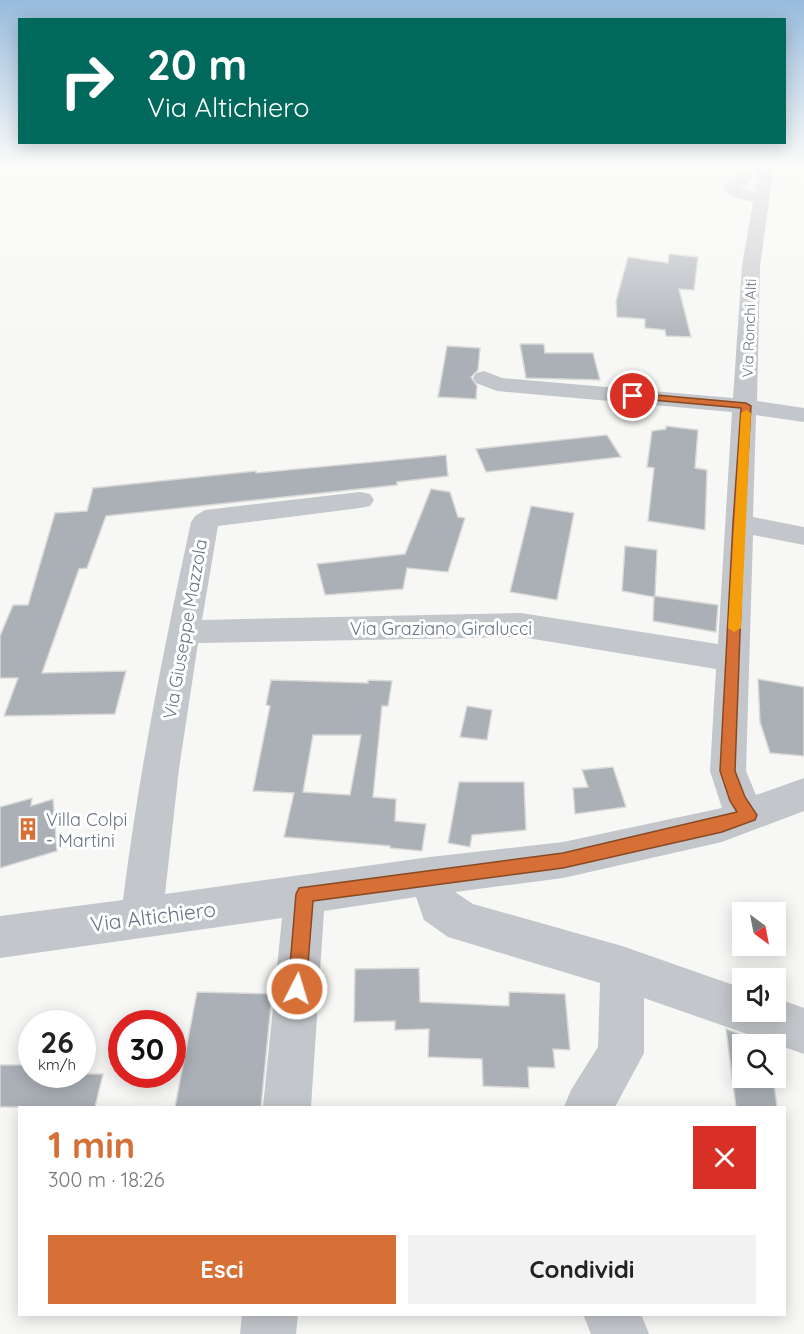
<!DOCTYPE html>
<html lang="it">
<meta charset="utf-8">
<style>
body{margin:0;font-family:Quicksand,sans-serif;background:#f2f2f2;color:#222;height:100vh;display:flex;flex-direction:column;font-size:22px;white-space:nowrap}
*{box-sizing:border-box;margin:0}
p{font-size:20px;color:#767676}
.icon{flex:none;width:33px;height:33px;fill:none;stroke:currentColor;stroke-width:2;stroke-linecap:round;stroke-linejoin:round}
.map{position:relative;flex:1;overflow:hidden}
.drawer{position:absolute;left:18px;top:1106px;width:768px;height:210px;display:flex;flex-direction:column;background:#fff;border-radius:0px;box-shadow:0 3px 15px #0003}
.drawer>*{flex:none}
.top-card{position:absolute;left:18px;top:18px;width:768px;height:126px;border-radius:0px;box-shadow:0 3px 15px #0003;background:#00695c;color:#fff;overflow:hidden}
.needle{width:39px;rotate:148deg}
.controls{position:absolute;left:732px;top:902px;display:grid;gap:12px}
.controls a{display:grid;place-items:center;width:54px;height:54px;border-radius:0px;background:#fff;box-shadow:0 3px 15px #0003;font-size:30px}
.speed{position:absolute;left:18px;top:1010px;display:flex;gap:12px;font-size:30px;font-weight:700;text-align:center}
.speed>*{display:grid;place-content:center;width:78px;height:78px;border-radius:50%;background:#fff;box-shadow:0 3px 15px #0003;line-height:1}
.speed small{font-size:15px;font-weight:400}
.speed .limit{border:9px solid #d22;background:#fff;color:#111}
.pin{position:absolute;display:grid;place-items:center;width:51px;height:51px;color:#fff;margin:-26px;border:3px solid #fff;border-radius:50%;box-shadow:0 2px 6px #0007}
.me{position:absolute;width:66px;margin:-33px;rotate:5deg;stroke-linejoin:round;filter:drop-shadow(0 0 4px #0008)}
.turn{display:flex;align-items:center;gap:21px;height:126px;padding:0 30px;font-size:27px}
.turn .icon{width:78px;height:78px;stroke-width:2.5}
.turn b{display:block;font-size:42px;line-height:51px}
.round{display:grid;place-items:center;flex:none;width:63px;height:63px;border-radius:0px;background:#f2f2f2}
.overview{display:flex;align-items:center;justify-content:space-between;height:102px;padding:0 30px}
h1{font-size:36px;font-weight:800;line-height:45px;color:#d67036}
.primary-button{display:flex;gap:12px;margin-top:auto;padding:12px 30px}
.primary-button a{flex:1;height:69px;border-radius:0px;background:#d67036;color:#fff;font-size:24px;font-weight:800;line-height:69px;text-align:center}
.primary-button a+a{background:#f2f2f2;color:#222}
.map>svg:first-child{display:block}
</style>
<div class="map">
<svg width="804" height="1334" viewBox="0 0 804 1334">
<rect width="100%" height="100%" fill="#f7f7f5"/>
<g fill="#abb0b7" stroke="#d9d9d7" stroke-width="1.5" fill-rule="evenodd">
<path d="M669,254L698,257L694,290L679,289L691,337L666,336L665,330L645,328V319L617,317L616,301L628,257L668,263Z"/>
<path d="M520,344H544L545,353H593L600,380L526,378Z"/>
<path d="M447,346L480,348L478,370L471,377L477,386L476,399L438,397Z"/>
<path d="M666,426L698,430L695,468L707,470L705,530L648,521L654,468L647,467L652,431L666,429Z"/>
<path d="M607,435L621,457L486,472L476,449Z"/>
<path d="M446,455L448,476L397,482V485L106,516L87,568L79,569L42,673L126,671L115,714L4,716L18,678H0V636L13,605H28L55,513L87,511L93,488L256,471V473Z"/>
<path d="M431,489L450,492L458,517L465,518L448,572L407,568L403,589L325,595L317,564L405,554Z"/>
<path d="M531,506L574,513L557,600L510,592Z"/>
<path d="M625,546L657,550L655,596L718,605L716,632L653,621L654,597L622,591Z"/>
<path d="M758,679L804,687V756L770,753L760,722Z"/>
<path d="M271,680L368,683V680L392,681L388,706H382L373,797L396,799L395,821L426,824L422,851L390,848V846L284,837L294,793L253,791L270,706L266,705ZM313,735H361L350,795L303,792Z"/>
<path d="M467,706L492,710L487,740L460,737Z"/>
<path d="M613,767L626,807L575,814L573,788L588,787L582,770Z"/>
<path d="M459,782H524L526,830L472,835L470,847L448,843Z"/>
<path d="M32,798L31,806L53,799L57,851L0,868V807Z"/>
<path d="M419,968L420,1002L509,1006V992L565,994L570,1050L553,1049L555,1068L528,1067L529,1088L483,1086L482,1059L428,1057L429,1029L395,1030V1021L354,1022L355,969Z"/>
<path d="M197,992L272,994L261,1107H175Z"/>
<path d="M726,1029L768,1044H742V1077H773L777,1107H736Z"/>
<path d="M0,1065H32V1074H103L95,1107H0Z"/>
</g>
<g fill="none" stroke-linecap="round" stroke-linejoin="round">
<g fill="#c3c6ca" fill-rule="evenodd">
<path d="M759,165H774L760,266L757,401L804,408V422L756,415L753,517L804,527V545L753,535L746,771L756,795L804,778V811L722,842L563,878L455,892L473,904L622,946L742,988V1011H776V998L804,1008V1054L644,998V1053L615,1107H564L571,1090L598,1047L600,983L448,937L424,920L416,897L324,911L311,1107H263L282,918L0,958V916L123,900C139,772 164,647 191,522L195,516L205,510L360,492L370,494L374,500L370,506L360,508L218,526L202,620L521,613L718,644L732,412L497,391L476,383L473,378L476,373L484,371L502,378L733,398L742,266L753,202L735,198L723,189L726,182L744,171L752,176L748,183L740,187L755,193ZM521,637L716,669L710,771L722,808L563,842L430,857L165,894L179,769L198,643Z"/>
<path d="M242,1314H298L296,1334H240Z"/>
<path d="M583,1314H641L649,1334H591Z"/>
</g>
</g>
<linearGradient id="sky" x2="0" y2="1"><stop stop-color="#97bbdc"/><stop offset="0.47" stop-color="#fbfbfa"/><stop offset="1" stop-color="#fbfbfa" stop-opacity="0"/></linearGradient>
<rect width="804" height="352" fill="url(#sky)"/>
<path fill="#d67036" stroke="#8b4923" stroke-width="1.5" d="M633,393L746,403L751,406L744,523L735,771L745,797L757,815L755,820L722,832L563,868L313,901L306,989L304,995L297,998L291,995L288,989L296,894L299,888L563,853L737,812L730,801L720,771L733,523L741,408L630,398L628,396Z"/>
<path fill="#f59e0b" d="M746,410L751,413L741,628L734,632L728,628L741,413Z"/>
<defs>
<g id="building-bare" transform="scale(1.8)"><path d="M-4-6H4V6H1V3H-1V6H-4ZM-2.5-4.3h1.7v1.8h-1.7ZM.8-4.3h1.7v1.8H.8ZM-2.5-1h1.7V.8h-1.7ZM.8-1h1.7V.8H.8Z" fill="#d67036" stroke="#fff" stroke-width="2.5" paint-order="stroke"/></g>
</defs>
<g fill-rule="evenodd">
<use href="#building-bare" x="28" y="829"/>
</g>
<g text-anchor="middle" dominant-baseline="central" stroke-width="6" stroke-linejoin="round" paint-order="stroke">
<g font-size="15" fill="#697483" stroke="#fff">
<text transform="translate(749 328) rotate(-88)">Via Ronchi Alti</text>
</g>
<g font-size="18" fill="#697483" stroke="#fff">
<text x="441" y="628">Via Graziano Giralucci</text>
<text transform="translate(185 629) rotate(-80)">Via Giuseppe Mazzola</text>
</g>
<g font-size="18" fill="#697483" stroke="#fff" text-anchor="start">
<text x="46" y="819">Villa Colpi<tspan x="46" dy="21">- Martini</tspan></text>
</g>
<g font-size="21" fill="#697483" stroke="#fff">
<text transform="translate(153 916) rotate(-7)">Via Altichiero</text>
</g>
</g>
</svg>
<div class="controls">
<a><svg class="needle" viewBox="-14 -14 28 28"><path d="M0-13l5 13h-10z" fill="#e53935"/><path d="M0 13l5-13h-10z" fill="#767676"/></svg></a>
<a><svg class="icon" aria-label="sound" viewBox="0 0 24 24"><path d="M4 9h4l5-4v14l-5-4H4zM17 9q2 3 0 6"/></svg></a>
<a><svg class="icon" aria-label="search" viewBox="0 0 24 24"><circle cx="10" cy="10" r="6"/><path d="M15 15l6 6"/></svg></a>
</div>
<div class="speed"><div>26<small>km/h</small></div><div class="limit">30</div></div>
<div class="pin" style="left:633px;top:396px;background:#d93025"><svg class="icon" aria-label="arrive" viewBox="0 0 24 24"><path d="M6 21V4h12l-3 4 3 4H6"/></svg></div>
<svg class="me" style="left:297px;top:989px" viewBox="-20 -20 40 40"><circle r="17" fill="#d67036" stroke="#fff" stroke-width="3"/><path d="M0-11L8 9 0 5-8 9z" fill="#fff"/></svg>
<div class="top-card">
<div class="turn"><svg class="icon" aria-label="right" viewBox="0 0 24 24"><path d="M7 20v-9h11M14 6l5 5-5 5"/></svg><div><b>20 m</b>Via Altichiero</div></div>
</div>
<section class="drawer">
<div class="overview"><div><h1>1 min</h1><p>300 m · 18:26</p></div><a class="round" style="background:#d93025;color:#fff"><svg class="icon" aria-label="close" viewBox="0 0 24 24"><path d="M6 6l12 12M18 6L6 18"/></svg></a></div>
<div class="primary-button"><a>Esci</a><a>Condividi</a></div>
</section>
</div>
